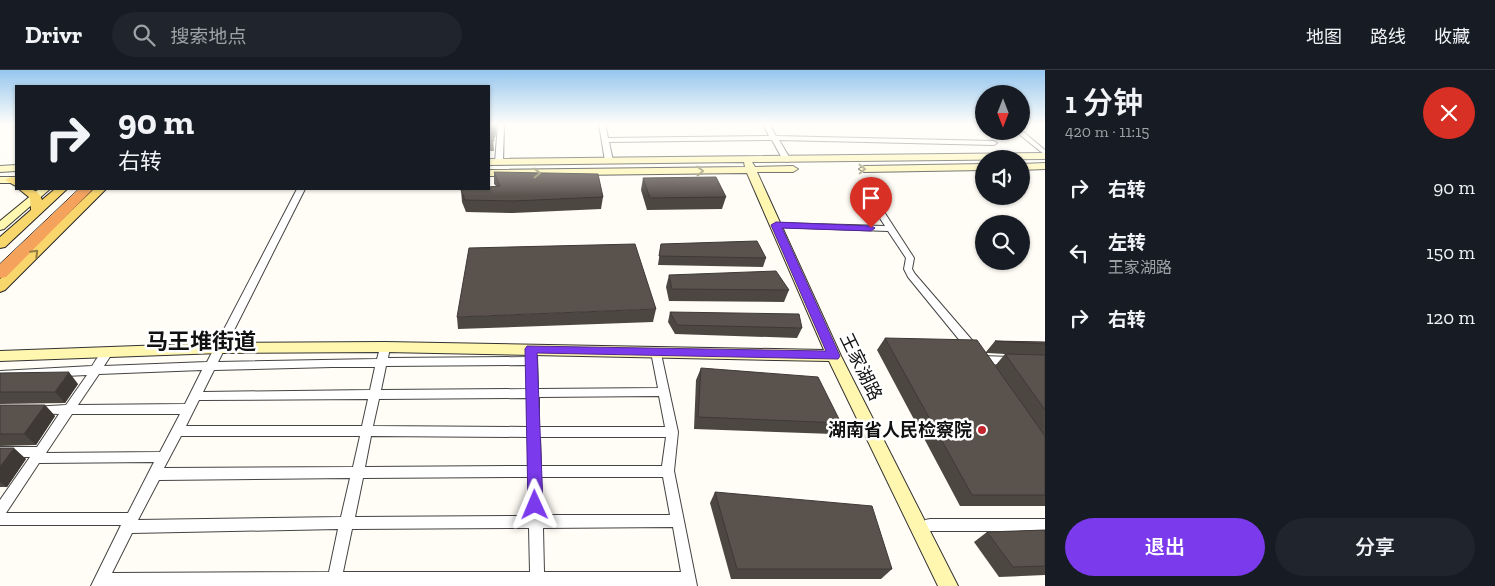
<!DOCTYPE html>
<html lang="zh">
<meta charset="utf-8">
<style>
body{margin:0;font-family:"Zilla Slab","Noto Sans SC",serif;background:#20242c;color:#f1f3f6;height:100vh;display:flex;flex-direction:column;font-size:19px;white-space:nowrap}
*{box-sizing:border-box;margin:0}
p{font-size:16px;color:#9ea1a6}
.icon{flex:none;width:28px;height:28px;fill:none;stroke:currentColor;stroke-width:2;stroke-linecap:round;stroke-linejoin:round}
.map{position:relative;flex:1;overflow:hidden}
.details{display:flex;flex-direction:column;background:#171b24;width:450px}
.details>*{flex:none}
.top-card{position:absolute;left:15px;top:15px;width:475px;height:105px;border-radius:0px;box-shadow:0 1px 4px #0004;background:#171b24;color:#f1f3f6;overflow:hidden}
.needle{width:32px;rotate:180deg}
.controls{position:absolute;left:975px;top:15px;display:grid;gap:10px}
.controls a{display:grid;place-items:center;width:55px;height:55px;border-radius:50%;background:#171b24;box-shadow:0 1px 4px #0004;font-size:25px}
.pin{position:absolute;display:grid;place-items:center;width:42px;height:42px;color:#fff;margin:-51px -21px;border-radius:50% 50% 50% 0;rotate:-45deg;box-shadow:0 0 5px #0007}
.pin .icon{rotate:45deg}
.me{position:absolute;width:55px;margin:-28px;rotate:359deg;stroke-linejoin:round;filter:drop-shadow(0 0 4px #0008)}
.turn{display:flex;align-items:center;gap:18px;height:105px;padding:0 20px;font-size:22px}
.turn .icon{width:65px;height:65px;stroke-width:2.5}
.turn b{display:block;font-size:35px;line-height:42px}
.round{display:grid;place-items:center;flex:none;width:52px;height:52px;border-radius:26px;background:#20242c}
.head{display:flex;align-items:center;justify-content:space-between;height:85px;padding:0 20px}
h1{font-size:30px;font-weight:600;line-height:38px}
.action{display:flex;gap:10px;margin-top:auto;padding:10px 20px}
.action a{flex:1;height:58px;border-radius:30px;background:#7c3aed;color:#fff;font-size:20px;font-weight:600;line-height:58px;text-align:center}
.action a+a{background:#20242c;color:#f1f3f6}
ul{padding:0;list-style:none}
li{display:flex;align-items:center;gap:15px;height:65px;padding:0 20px}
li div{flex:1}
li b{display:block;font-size:19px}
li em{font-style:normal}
header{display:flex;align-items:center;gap:30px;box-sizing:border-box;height:70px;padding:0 25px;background:#171b24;border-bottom:1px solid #363941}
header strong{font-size:24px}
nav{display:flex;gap:28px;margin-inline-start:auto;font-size:18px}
.search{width:350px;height:45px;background:#20242c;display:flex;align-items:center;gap:12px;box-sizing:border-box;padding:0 18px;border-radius:28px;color:#9ea1a6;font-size:19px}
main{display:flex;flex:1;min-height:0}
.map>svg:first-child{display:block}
</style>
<header>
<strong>Drivr</strong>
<div class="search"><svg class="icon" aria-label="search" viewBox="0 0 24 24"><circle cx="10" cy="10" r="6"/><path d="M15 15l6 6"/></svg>搜索地点</div>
<nav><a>地图</a><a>路线</a><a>收藏</a></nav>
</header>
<main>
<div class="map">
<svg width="1045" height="516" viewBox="0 0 1045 516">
<rect width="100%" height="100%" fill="#fffdf5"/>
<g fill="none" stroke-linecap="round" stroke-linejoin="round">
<g stroke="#444" stroke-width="2">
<g id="street">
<path d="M498,54H504L503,92L499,94L495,92Z"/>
<path d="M599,54H605L608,68L769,66L763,54H769L776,66L994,71L997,73L994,75L779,70L791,90L787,92L783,90L772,70L609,72L613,91L609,93L605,91Z"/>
<path d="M1021,60L1045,80V85L1015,61Z"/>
<path d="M297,119H305L218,292L377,289L381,274H389L390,277L388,288L527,287L528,282H536L537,285L538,319L658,318L651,282L652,279H660L678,362L674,401L697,516H91L121,455H0V430L30,387H0V377H37L59,344L33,343L31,340L33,337L66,335L87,305L0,309V301L92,296C97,289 102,277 112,279L113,282L104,296L207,292ZM527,295V319L381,320L386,296ZM332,297H375L370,320L203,322L214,300ZM202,300L185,334L78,335L99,304ZM659,326L665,357H539V327ZM527,328L528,357L373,356L379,329ZM368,329L362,356H186L199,330ZM72,344H180L160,382L46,383ZM181,366H360L353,397L164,398ZM371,366L528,367V396L365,397ZM540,367H666L662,396H541ZM154,392L128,443H6L39,393ZM528,407L529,446L355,447L363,408ZM541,407H663L670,445H542ZM350,408L341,447L138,450L159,410ZM673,457L681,502H544L543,458ZM529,458L530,502H343L352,459ZM338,459L329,502L112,503L132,463Z"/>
<path d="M873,134H879L914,188L912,199L915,204L978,277L979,280L978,283H970L908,207L904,199L906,188L888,161L776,157L772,155L776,153L885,156L872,136Z"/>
<path d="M982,286L1012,287L1016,288L1017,291L1016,294L1012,295L982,294L978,293L977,290L978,287Z"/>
<path d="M930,449H1045V461H930L925,460L923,455L925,450Z"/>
</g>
</g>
<g stroke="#333" stroke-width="2">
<g id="secondary">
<path d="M1045,83V89L752,92L755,97L793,96L798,99L793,102H757L841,286L958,516H938L829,291L385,282L220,283L0,291V281L220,273L385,272L824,280L747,103L489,106V100L745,97L744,92L489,95V89Z"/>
<path d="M1045,93V99L1021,100V94Z"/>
<path d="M984,94V100L864,102L859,99L864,96Z"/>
<path d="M16,95V101L0,102V96Z"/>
<rect x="0" y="107" width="16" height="6"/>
<path d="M39,119H50L4,159L0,160V151Z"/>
</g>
</g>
<g stroke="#222" stroke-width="2">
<g id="primary">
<path d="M11,107L16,108V116L5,110Z"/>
<path d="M19,119C29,118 39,119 42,130L55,119H67L5,177L0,178V167L31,140L30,128Z"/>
<path d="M94,119H106L5,220L0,222V209Z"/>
</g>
</g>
<g stroke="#222" stroke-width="1">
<path id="highway" d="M79,119H93L6,207L0,208V194Z"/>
</g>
<use href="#street" fill="#fff" fill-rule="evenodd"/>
<use href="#secondary" fill="#fff6b0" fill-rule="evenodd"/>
<use href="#primary" fill="#f9d66b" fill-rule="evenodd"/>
<use href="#highway" fill="#f5a25d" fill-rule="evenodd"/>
</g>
<g fill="#4d4742" fill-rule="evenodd">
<path d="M489,54H497L495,68H493L494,81H489Z"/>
<path d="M494,102L603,127L601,139L513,143L466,142L462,132L461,120L496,116L494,114Z"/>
<path d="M643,108L726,127L722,139L647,140L641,120Z"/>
<path d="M661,174L766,188L763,197L658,195Z"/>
<path d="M669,205L789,220L784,232L669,231L666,217Z"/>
<path d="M656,239L653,252L458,259L457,247Z"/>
<path d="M670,242L802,258L797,268L675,264L668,252Z"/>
<path d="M885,268L986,282L995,271L1045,272V436H960L877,280ZM986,283H987L1005,284L995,296Z"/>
<path d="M701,298L841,353L833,364L694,359L696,310Z"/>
<path d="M0,303L78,314L65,333L0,334Z"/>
<path d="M0,335H45L55,346L36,375L0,376Z"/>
<path d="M0,378L26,389L7,417H0Z"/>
<path d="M715,422L892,499L881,509H731L710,433Z"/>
<path d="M1045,460V505L999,507L974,472L987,462Z"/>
</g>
<g fill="#3f3936">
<path d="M495,54H497L495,68Z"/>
<path d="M69,302L78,314L65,333L55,322Z"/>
<path d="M45,335L55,346L36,375L24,364Z"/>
<path d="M14,378L26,389L7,417L0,412V397Z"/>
</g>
<g fill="#5a524d" stroke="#3f3936">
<path d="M489,54H495V58H492L494,71H489Z"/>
<path d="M494,102L598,104L603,127L513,131L465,130L461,120L472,119H489V117L500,116Z"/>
<path d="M716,107L726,127L650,128L643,108Z"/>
<path d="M757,171L766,188L659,186L661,174Z"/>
<path d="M635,174L656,239L457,247L469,178Z"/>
<path d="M776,201L789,220L672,219L669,205Z"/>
<path d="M670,242L799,244L802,258L677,255Z"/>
<path d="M885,268L977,270L1045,366V425H972Z"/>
<path d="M995,271L1045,272V274Z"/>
<path d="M1005,284L1045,285V340Z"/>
<path d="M701,298L818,307L841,353L698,347Z"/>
<path d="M69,302L55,322H0V303Z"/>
<path d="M0,335H45L24,364H0Z"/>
<path d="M0,378H14L0,397Z"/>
<path d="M715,422L872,436L892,499H737Z"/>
<path d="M1045,460V496L1013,497L987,462Z"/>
</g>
<defs><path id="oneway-chevron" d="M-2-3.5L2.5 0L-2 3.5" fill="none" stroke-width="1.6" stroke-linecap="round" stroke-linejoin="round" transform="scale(1.25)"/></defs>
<g stroke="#948f68">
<use href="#oneway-chevron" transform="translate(862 99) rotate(-1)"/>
<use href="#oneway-chevron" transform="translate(700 101) rotate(-1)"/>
<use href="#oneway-chevron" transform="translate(537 103) rotate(-1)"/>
</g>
<use stroke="#917d42" href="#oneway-chevron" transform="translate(35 183) rotate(-45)"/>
<linearGradient id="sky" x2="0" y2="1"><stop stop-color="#95c6ee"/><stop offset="0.43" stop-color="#fffefa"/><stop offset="1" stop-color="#fffefa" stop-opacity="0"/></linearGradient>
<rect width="1045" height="126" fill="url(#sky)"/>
<path fill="#7c3aed" stroke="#51269a" d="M776,152L871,156L875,158L871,161L782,158L840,286L838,289L537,283L543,435L541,440L535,442L530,440L528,435L525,279L527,276L826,281L771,155Z"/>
<circle fill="#c4262e" stroke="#fff" stroke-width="2" cx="982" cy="360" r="5"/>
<g text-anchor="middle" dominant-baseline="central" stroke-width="5" stroke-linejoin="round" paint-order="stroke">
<g font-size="18" fill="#111" stroke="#fff">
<text transform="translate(861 297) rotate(64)">王家湖路</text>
</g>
<g font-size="18" font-weight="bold" fill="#111" stroke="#fff" text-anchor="end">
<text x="972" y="360">湖南省人民检察院</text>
</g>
<g font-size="22" font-weight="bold" fill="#111" stroke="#fff">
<text x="201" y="271">马王堆街道</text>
</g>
</g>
</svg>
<div class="controls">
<a><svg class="needle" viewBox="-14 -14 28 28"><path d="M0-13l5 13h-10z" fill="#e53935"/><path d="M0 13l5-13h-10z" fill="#9ea1a6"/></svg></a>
<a><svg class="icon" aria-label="sound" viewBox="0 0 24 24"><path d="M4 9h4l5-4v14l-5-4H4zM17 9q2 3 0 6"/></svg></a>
<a><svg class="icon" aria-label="search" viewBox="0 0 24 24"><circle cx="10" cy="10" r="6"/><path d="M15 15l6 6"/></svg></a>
</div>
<div class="pin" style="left:871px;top:158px;background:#d93025"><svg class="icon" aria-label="arrive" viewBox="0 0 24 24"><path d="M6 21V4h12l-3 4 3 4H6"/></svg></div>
<svg class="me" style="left:535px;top:435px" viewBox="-20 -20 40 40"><path d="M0-17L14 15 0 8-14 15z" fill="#7c3aed" stroke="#fff" stroke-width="4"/></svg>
<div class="top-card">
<div class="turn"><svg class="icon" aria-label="right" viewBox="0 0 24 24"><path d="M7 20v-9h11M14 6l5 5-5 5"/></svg><div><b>90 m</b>右转</div></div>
</div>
</div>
<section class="details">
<div class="head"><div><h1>1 分钟</h1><p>420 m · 11:15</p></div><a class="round" style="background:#d93025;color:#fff"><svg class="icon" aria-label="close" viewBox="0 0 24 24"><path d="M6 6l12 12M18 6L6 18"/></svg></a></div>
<ul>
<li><svg class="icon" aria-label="right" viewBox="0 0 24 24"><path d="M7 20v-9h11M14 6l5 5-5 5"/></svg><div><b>右转</b></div><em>90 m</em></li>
<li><svg class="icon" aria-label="left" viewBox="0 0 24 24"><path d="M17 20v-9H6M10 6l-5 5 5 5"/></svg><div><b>左转</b><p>王家湖路</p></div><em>150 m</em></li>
<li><svg class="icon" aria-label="right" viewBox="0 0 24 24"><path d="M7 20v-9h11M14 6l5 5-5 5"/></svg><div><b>右转</b></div><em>120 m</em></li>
</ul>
<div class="action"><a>退出</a><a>分享</a></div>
</section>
</main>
